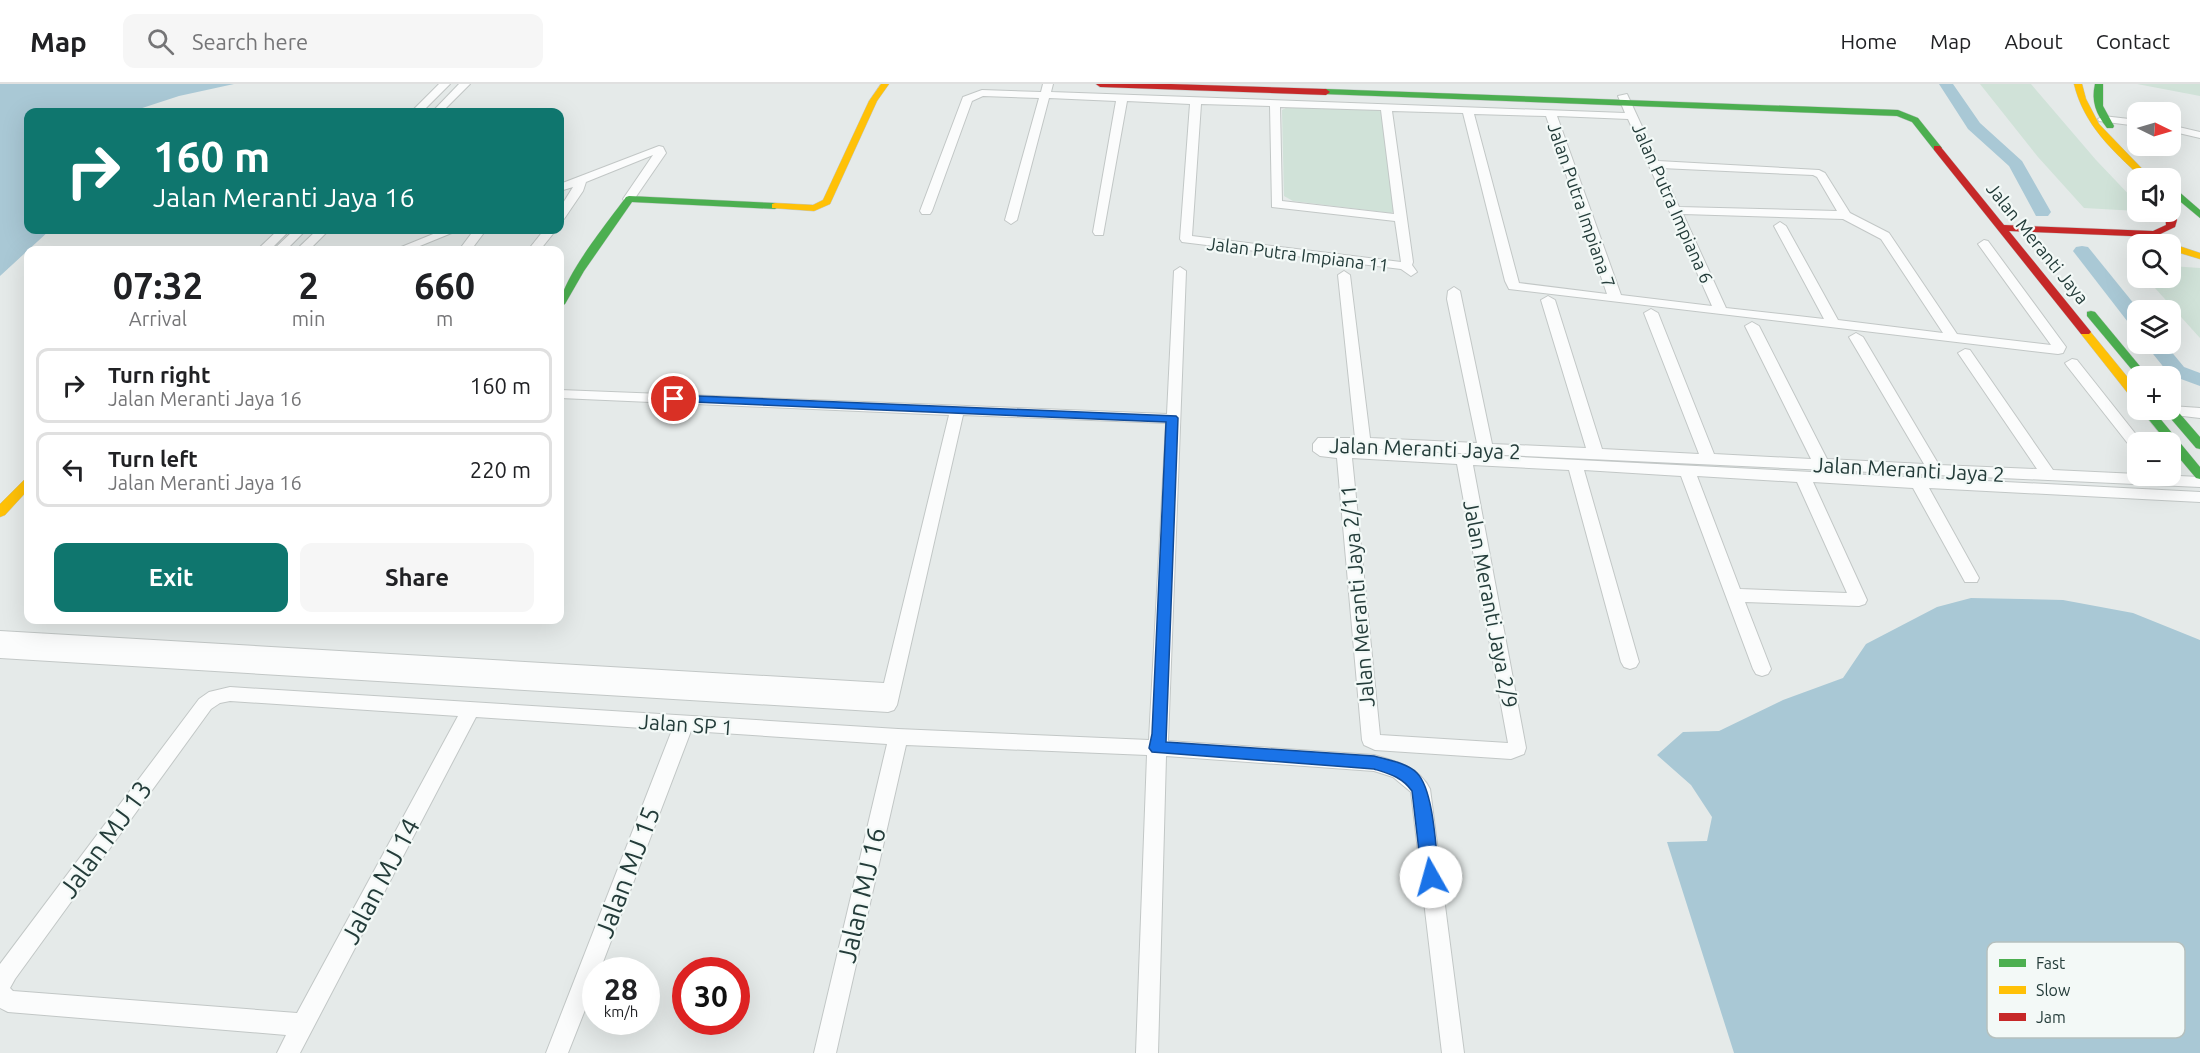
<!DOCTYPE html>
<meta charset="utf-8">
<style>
body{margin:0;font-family:Ubuntu,sans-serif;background:#f6f6f6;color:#202124;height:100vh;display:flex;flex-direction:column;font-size:22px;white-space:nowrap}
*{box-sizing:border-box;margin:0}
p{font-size:20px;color:#757577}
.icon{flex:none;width:33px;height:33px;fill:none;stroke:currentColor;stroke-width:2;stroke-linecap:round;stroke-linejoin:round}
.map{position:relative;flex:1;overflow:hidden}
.sheet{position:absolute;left:24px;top:162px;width:540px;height:378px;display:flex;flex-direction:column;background:#fff;border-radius:12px;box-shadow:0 6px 24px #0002}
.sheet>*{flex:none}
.banner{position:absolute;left:24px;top:24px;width:540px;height:126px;border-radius:12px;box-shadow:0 6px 24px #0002;background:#0f766e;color:#fff;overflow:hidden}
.needle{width:39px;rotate:95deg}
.fabs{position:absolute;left:2127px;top:18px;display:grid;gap:12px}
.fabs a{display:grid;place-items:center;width:54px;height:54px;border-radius:12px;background:#fff;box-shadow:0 6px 24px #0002;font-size:30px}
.speed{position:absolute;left:582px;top:873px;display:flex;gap:12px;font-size:30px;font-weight:700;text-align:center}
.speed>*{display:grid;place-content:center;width:78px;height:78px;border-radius:50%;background:#fff;box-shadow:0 6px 24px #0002;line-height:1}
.speed small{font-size:15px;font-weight:400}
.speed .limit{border:9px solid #d22;background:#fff;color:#111}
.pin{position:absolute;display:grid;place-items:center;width:51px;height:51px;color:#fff;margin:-26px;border:3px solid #fff;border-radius:50%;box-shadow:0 2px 6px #0007}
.me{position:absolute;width:66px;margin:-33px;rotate:353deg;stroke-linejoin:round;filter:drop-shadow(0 0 4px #0008)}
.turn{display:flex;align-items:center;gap:21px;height:126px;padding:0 30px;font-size:27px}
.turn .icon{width:78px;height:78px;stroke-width:2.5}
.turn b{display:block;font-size:42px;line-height:51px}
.eta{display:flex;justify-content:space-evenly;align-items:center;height:102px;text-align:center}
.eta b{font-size:36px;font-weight:700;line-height:42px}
.primary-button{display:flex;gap:12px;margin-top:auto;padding:12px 30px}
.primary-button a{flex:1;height:69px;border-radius:12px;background:#0f766e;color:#fff;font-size:24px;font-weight:700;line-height:69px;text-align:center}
.primary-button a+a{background:#f6f6f6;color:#202124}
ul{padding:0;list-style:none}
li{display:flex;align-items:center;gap:18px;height:75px;margin:0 12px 9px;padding:0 18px;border:3px solid #e0e0e0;border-radius:12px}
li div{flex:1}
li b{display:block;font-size:22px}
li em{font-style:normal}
header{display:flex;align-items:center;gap:36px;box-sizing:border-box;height:84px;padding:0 30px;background:#fff;border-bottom:2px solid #e0e0e0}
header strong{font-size:28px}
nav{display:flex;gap:33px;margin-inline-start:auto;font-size:21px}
.search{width:420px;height:54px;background:#f6f6f6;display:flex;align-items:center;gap:15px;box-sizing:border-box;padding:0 21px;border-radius:12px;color:#757577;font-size:22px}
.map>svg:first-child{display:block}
</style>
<header>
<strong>Map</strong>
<div class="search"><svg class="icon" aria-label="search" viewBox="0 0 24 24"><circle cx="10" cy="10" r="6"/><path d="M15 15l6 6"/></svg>Search here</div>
<nav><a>Home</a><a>Map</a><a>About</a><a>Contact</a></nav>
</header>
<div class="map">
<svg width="2200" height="969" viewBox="0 0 2200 969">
<rect width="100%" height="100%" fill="#e5eae9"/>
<g fill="#d0e2d8">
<path d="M1980,0H2031L2096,76L2137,119V127L2084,124L2038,73Z"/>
<path d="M2137,0H2200V12Z"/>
<path d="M1288,23L1375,24L1381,28L1396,127L1391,129L1293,117L1284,112L1282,26Z"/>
<path d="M2171,182L2200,184V254L2146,194H2170Z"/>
</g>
<g fill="#a9c8d5">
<path d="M0,0H234L179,12L130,28H28V146H50L0,192Z"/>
<path d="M1971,514L2063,516L2133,529L2200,556V969H1734L1667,758L1707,757L1712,733L1691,701L1657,671L1683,648L1719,647L1783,616L1843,594L1866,560L1937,523Z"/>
</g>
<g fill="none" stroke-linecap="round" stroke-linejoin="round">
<g fill="#a9c8d5" fill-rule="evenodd">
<path d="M1939,0H1953L1980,39L2022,77L2051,128L2048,132H2036L2009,82L1968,45Z"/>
<path d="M2082,162L2088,163L2139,226L2138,244L2131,242L2073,167L2076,163Z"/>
<path d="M2145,260H2165L2184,283L2200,289V302L2170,291Z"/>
</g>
<g stroke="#c2c7c6" stroke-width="2">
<g id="street">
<path d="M439,0H450L422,28H411Z"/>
<path d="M459,0H470L442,28H432Z"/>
<path d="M1043,0H1053L1051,8L1625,29L1618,12L1627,10L1658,77L1819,86L1825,89L1850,129L1889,149L1957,250L2051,261L1978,160L1984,156L1988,157L2066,263L2063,269L2058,270L1509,205L1505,197L1463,29L1392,27L1413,178L1412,181L1417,188L1411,192L1401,185L1182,158L1180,155L1190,20L1127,17L1103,151H1095L1093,148L1116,17L1049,14L1017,136L1011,140L1005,136L1039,14L983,12L972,17L932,127L930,130H922L920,127L963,13L982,6L1041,8ZM1201,20L1270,22L1272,123L1395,137L1401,178L1192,152ZM1280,23L1381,26L1394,130L1282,117ZM1474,30L1546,32L1607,210L1519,199ZM1557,32L1628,35L1712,222L1621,211ZM1661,84L1813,91L1817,93L1837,127L1679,123ZM1683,130L1843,135L1881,155L1943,249L1838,236L1786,142L1780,138L1774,142L1824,235L1726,224Z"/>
<path d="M2103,32L2138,36V42L2099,37L2098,35Z"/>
<path d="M2170,41L2200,48V54L2170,47Z"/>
<path d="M659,62L663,63L666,69L633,117H625L623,115L653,71L586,98L583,107L564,135H560V124L573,103L560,107V100Z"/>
<path d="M278,146H290L270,166H257Z"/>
<path d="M294,146H306L286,166H273Z"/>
<path d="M317,146H329L309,166H296Z"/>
<path d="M443,146H459L410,166H394Z"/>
<path d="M474,146H486L471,166H459Z"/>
<path d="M544,146H556L540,166H528Z"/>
<path d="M1180,183L1186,187L1168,657L1374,671C1396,677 1419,683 1430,705L1464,969H1442L1411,708L1393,693L1374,687L1166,672L1158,969H1136L1147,671L906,661L836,969H814L887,660L691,647L600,886H596V898L568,969H546L672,646L476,633L300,969H277L286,951L8,928L0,924V880L199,615L209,608L230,603L898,645L1149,656L1166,339L963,331L897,621L894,626L888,628L0,574V547L884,599L949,331L560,314V306L1167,330L1174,187ZM230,617L458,632L297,929L13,907L10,904L15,895L211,625L220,619Z"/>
<path d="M1344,187L1350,191L1370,354L1477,359L1447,215L1448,207L1454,203L1460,207L1492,360L1586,364L1541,216L1548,212L1555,216L1602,365L1699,370L1644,229L1651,225L1658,229L1714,370L1811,375L1745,242L1752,238L1759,242L1827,375L1924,380L1849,253L1856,249L1863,253L1939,381L2037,385L1958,269L1965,265L1970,266L2053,386L2200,393V403L1327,363L2200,408V418L1929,404L1979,494L1977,498H1965L1913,404L1813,398L1867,516L1865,520L1859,522L1745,518L1771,585L1768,590L1762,592L1756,590L1753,585L1681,392L1584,386L1639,578L1636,583L1630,585L1624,583L1621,578L1569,386L1473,381L1526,664L1524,670L1511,675L1375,666L1364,661L1362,656L1337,374L1320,372L1313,367V360L1318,354H1355L1338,191ZM1352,374L1457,380L1508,659L1380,651ZM1697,392L1797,398L1847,509L1740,505Z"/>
<path d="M2072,275L2077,276L2142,358H2138V368L2133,366L2067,282L2065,279Z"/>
<path d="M2171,322L2200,324V334L2166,330L2164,327L2170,326Z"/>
</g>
</g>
<g stroke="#c1c7c6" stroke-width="1">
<g id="fast">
<path d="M2095,0H2103V22L2114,42L2113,44H2107C2096,30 2091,17 2095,0Z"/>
<path d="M1326,5L1898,26L1918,34L1942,64L1934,66L1912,38L1897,32L1323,10V6Z"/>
<path d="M2170,100L2200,126V134L2170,109Z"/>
<path d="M629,112L775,119L780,122L775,125L632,118L584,187L565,220L560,223C560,196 608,138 626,113Z"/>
<path d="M2091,227L2095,228L2148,292L2138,293L2087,232V228Z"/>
<path d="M2170,322L2174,323L2200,353V365L2196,364L2166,329L2164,326H2170Z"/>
<path d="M2141,326H2153L2200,383V395L2196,394L2170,363V358H2167Z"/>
</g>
</g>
<g stroke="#c1c7c6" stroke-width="1">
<g id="slow">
<path d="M881,0H889L877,17L830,120L814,127L772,124V120L775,119L813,121L823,116L869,17Z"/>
<path d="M2074,0H2082L2086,15L2099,40L2151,94H2142C2112,66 2084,41 2074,0Z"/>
<path d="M2170,159L2200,169V175L2170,166V160H2166Z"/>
<path d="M2085,245L2089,246L2138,306V318L2134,317L2081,250V246Z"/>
<path d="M28,395V406L5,431L0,433V420L24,396Z"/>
</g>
</g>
<g stroke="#c1c7c6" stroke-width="1">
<g id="jam">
<path d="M1096,0H1171L1326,5L1330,8L1326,11L1100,3Z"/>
<path d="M1934,62H1940L2004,141L2153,147L2166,141L2165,128H2170V124L2175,127L2177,136L2175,143L2154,153L2009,147L2091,248L2089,250H2081L1934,66Z"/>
</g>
</g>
<use href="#street" fill="#fbfcfc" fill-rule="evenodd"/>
<use href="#fast" fill="#4caf50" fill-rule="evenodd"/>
<use href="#slow" fill="#ffc107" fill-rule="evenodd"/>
<use href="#jam" fill="#c62828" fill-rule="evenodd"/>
</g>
<path fill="#1a73e8" stroke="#114b97" stroke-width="1.5" d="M674,311L1176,332L1178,334L1166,658L1374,672C1388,676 1407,679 1417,689C1434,706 1436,767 1439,793L1437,798L1431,800L1425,798L1422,793L1412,707C1402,693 1390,690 1374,685L1152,668L1149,664L1152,650L1166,338L670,317V312Z"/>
<g text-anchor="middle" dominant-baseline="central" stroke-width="4.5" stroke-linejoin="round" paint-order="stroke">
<g font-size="18" fill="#243c3a" stroke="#f3f9f7">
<text transform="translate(1673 119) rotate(66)">Jalan Putra Impiana 6</text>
<text transform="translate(1582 121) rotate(71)">Jalan Putra Impiana 7</text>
<text transform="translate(2038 159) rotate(51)">Jalan Meranti Jaya</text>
<text transform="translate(1298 170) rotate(7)">Jalan Putra Impiana 11</text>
</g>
<g font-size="21" fill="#243c3a" stroke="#f3f9f7">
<text transform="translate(1425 364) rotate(2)">Jalan Meranti Jaya 2</text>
<text transform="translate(1909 385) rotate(3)">Jalan Meranti Jaya 2</text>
<text transform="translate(1357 512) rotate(-95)">Jalan Meranti Jaya 2/11</text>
<text transform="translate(1491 520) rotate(79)">Jalan Meranti Jaya 2/9</text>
<text transform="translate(686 640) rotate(4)">Jalan SP 1</text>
</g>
<g font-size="26" fill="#243c3a" stroke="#f3f9f7">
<text transform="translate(105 755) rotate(-54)">Jalan MJ 13</text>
<text transform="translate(627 788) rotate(-69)">Jalan MJ 15</text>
<text transform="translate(380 797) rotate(-62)">Jalan MJ 14</text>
<text transform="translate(861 811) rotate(-77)">Jalan MJ 16</text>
</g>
</g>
<rect x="1987" y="858" width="198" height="96" rx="9" fill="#f3f9f7" stroke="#b5c0be" stroke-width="1.5"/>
<rect x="1999" y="875" width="27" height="8" fill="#4caf50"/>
<rect x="1999" y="902" width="27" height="8" fill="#ffc107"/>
<rect x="1999" y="929" width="27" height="8" fill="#c62828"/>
<g font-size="16" fill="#243c3a">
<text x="2036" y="885">Fast</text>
<text x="2036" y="912">Slow</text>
<text x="2036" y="939">Jam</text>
</g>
</svg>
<div class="fabs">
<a><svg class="needle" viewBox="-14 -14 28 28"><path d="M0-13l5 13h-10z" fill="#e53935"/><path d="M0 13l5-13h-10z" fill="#757577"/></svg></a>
<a><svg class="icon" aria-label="sound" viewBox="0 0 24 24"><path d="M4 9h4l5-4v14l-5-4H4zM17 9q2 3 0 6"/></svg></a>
<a><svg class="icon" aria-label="search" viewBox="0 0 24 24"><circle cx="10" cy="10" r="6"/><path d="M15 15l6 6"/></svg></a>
<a><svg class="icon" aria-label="layers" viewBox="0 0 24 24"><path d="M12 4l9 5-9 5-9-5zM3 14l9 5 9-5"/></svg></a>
<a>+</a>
<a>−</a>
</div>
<div class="speed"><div>28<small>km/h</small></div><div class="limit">30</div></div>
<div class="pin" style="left:674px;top:315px;background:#d93025"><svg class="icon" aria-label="arrive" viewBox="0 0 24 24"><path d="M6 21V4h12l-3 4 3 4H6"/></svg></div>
<svg class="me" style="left:1431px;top:793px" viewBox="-20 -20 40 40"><circle r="19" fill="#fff"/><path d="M0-13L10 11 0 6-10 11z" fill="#1a73e8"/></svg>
<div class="banner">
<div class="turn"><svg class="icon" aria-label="right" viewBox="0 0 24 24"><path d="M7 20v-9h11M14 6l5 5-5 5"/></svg><div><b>160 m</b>Jalan Meranti Jaya 16</div></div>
</div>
<section class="sheet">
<div class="eta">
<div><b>07:32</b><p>Arrival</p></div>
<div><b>2</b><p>min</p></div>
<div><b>660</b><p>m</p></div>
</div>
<ul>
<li><svg class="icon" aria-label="right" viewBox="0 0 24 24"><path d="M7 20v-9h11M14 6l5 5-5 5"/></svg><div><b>Turn right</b><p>Jalan Meranti Jaya 16</p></div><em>160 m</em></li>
<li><svg class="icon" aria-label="left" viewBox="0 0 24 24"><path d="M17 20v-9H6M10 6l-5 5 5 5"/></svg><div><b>Turn left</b><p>Jalan Meranti Jaya 16</p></div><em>220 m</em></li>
</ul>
<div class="primary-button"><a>Exit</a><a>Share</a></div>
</section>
</div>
